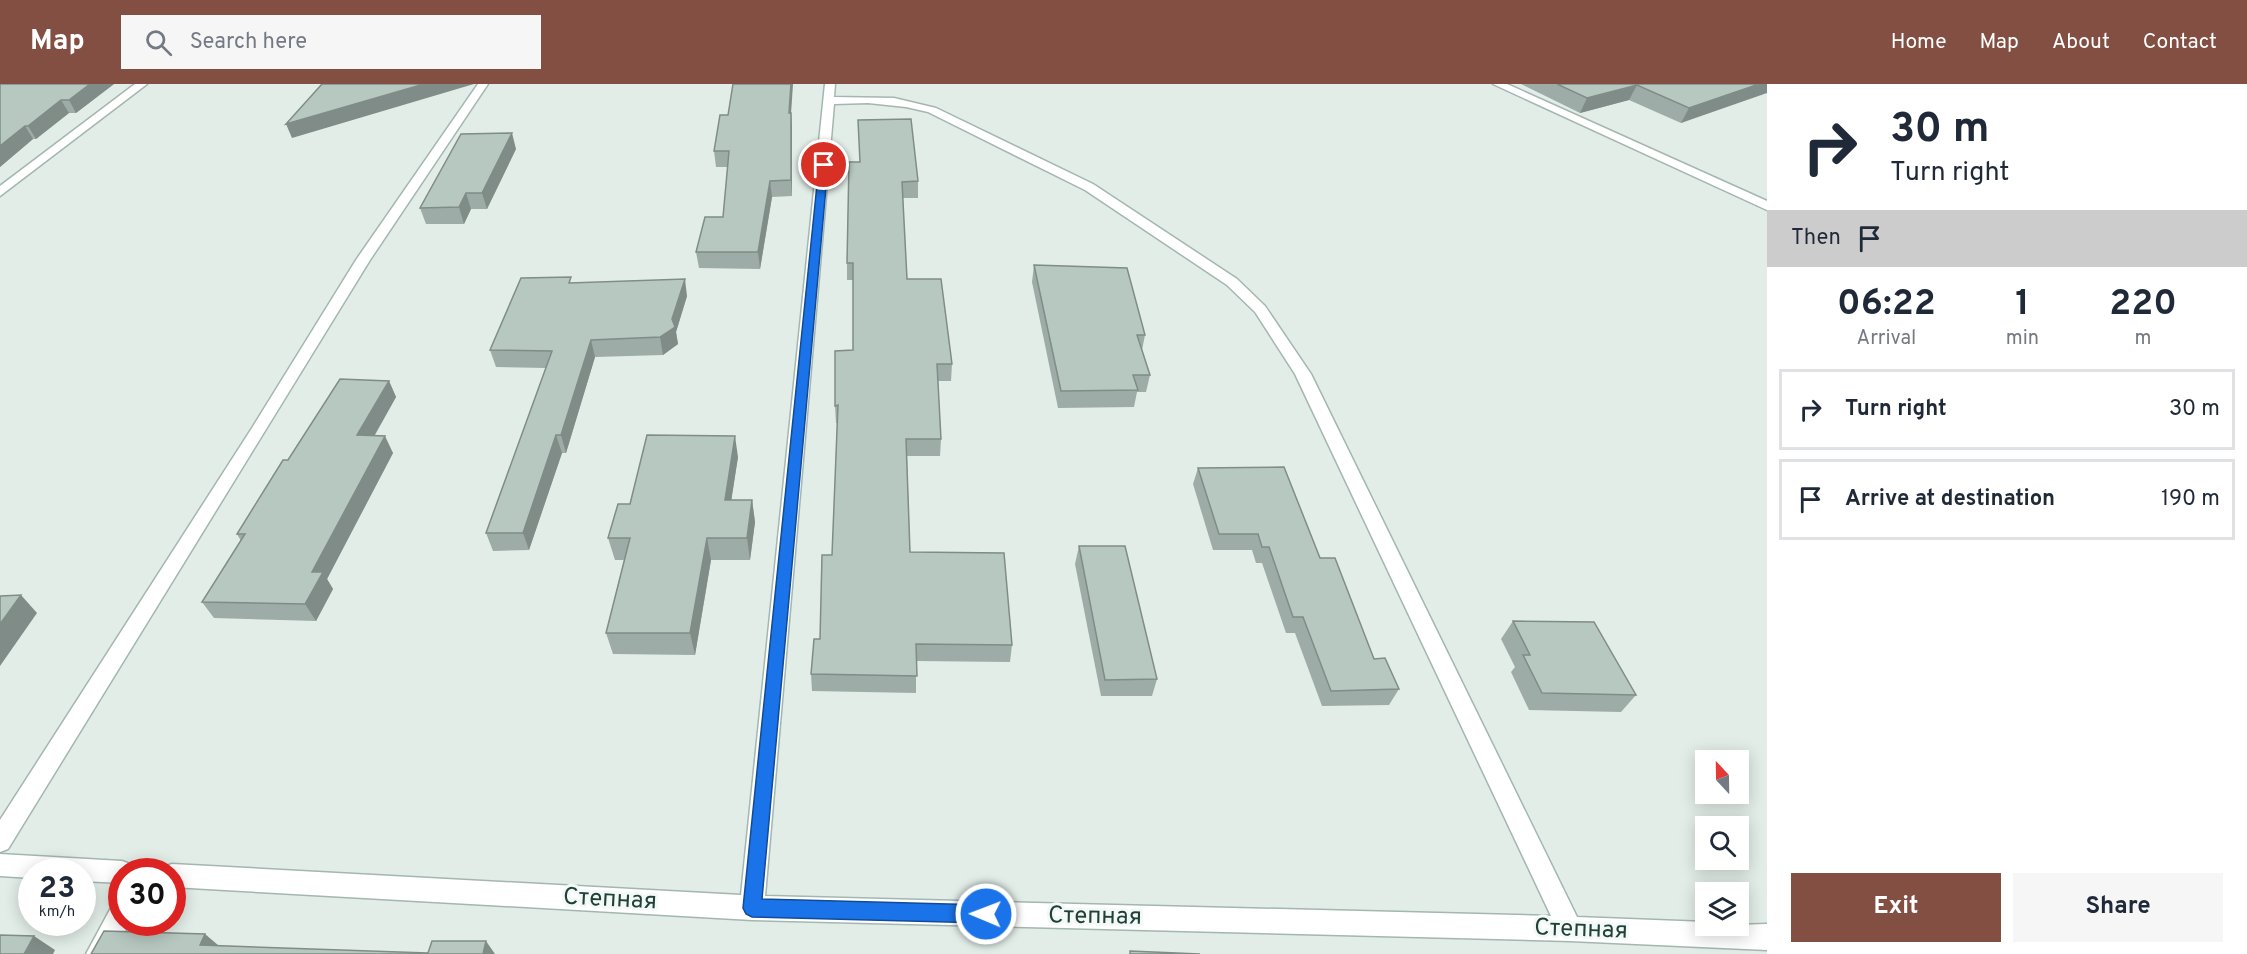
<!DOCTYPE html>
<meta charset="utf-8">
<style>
body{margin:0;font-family:Overpass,sans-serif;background:#f6f6f7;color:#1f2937;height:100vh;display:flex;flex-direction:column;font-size:22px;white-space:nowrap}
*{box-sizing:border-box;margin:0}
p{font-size:20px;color:#747a83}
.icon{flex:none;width:33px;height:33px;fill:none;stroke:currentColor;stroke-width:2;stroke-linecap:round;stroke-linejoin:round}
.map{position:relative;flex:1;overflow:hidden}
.details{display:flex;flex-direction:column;background:#fff;width:480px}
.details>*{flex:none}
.top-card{background:#fff;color:#1f2937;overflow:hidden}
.needle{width:39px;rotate:338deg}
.buttons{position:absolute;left:1695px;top:666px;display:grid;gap:12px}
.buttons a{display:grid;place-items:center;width:54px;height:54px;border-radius:0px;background:#fff;box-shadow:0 3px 15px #0003;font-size:30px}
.speed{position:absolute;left:18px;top:774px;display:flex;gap:12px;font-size:30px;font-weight:700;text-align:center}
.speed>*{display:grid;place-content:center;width:78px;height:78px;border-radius:50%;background:#fff;box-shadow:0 3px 15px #0003;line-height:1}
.speed small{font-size:15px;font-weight:400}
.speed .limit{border:9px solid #d22;background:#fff;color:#111}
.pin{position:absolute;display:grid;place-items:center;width:51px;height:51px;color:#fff;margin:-26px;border:3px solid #fff;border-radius:50%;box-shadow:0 2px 6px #0007}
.me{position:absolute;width:66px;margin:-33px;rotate:271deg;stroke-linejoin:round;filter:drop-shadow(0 0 4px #0008)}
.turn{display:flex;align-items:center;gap:21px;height:126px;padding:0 24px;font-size:27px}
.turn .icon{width:78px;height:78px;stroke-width:2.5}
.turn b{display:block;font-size:42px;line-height:51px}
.then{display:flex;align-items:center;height:57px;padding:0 24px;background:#0003;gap:12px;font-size:22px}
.eta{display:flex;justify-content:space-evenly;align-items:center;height:102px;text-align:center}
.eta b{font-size:36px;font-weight:700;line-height:42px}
.button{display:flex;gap:12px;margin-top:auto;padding:12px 24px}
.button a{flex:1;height:69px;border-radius:0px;background:#834f42;color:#fff;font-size:24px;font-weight:700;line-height:69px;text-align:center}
.button a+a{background:#f6f6f7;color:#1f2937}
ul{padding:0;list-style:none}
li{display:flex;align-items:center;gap:18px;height:81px;margin:0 12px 9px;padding:0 12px;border:3px solid #e0e1e3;border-radius:0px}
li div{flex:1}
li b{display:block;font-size:22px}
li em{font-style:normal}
header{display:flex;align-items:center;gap:36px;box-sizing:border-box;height:84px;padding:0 30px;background:#834f42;color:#fff}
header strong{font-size:28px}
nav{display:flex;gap:33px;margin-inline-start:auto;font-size:21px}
.search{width:420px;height:54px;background:#f6f6f7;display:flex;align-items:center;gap:15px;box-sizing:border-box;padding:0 21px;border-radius:0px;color:#747a83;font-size:22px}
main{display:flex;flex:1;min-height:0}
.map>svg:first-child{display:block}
</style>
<header>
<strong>Map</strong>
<div class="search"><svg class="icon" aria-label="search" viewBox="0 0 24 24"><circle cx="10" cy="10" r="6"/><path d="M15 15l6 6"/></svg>Search here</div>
<nav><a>Home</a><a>Map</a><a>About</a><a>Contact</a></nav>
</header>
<main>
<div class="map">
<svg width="1767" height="870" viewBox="0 0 1767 870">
<rect width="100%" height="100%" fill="#e2ede8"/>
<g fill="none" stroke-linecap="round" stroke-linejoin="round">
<g stroke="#a4b6b0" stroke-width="3">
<g id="minor">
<path d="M135,0H147L0,112V102Z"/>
<path d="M478,0H488L370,176L8,765L0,768V736L252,344L356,176Z"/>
<path d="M825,0H835L834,13L894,14L936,24L1093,100L1237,195L1265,222L1311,290L1577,833L1706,838V842L1767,840V866L1570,857L752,836L172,803V788H162L164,783L172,780L741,811ZM868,19L906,23L928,28L1085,106L1227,201L1255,228L1295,290L1551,832L765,812L834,20Z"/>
<path d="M1493,0H1507L1767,117V126Z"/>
<path d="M0,770L122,777L130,780L134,788H122V799L82,797V788H32V794L0,792Z"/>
<path d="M122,817V838H130L113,870H86L113,820Z"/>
</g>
</g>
<use href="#minor" fill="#fff" fill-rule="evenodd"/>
</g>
<g fill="#9daca6">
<path d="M0,0H114L76,29H69L36,55H33L0,83Z"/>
<path d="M1521,0H1767L1681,39L1629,16L1580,29Z"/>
<path d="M791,29L792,45V112L772,113L760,185L699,184L696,168L723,133L728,83H716L714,67Z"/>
<path d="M516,65L487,125H471L464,140H426L420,124Z"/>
<path d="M849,78L918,97V114H903L907,195L952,280L951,297H938L941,355L940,372H907L910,468L1012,561L1010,578L916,577V609L812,607L811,590L820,555L832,471L837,339H836L835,322L853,266V196H847V179Z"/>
<path d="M1034,181L1145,251L1142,266L1150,291L1146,308H1137L1134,323L1058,324L1032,198Z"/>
<path d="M573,199L687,212L676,248L678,260L663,271L595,273L566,369H562L529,466L493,467L486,449L546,284L496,283L490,266Z"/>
<path d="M389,297L396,313L375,351L393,369L327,495L333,505L316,537L214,534L202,518L241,457L237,450L288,376Z"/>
<path d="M738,373L731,416H752L755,438L750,476H711L695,571L613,570L606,549L624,476H615L608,454Z"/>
<path d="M1198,384L1320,474L1374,575L1399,605L1389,621L1322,622L1295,549H1286L1262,479H1256L1252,466H1213L1193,400Z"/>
<path d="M1079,462L1157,595L1152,612H1101L1075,480Z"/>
<path d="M1513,537L1636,611L1621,628L1529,626L1511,588L1515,583L1501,555Z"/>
</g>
<g fill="#808c87">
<path d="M90,0H114L76,29L69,16Z"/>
<path d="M424,0H474L292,54L286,40Z"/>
<path d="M791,0H793L790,45L789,29Z"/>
<path d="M1759,0H1767V9L1681,39L1689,24Z"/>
<path d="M1637,1L1629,16L1580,29L1587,14Z"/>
<path d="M61,16L69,29L36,55L28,42Z"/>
<path d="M791,29L792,45V112L791,96Z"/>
<path d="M25,42L33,55L0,83V62Z"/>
<path d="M512,49L516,65L487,125L482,109Z"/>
<path d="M770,97L772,113L760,185L758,168Z"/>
<path d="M466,109L471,125L464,140L459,123Z"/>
<path d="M685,195L687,212L676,248L678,260L663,271L660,253L672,235Z"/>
<path d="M591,256L595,273L566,369L561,351Z"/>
<path d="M389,297L396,313L365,368L357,351Z"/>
<path d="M556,351L562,369L529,466L523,449Z"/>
<path d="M385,352L393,369L327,495L333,505L316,537L305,520L312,488Z"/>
<path d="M735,352L738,373L728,438L725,416Z"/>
<path d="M752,416L755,438L750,476L747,454Z"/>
<path d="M707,454L711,476L695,571L690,549Z"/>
<path d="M21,511L37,529L0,582V540Z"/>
<path d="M205,850L225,867L200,861Z"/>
<path d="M34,852L55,866L53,870H24Z"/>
<path d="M486,857L495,870H483Z"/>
</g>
<g fill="#b7c8c1" stroke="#808c87" stroke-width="1.5">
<path d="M0,0H90L69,16H61L28,42H25L0,62Z"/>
<path d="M322,0H424L286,40Z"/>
<path d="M733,0H791L789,29H791V96L770,97L758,168H696L705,133H723L729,67H714L720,31H728Z"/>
<path d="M1557,0H1759L1689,24L1637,1L1587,14Z"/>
<path d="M911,35L918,97L902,98L907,195H941L952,280H937L941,355H906L910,468L1004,469L1012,561L916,560L917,592L811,590L814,555H820L822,471H832L838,321L835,322V267L853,266V179H847L849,78H860L858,36Z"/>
<path d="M512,49L482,109H466L459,123L420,124L461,50Z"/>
<path d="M1034,181L1127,184L1145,251H1137L1150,291H1133L1138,306L1061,307Z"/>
<path d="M571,193L569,199L685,195L672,235L675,243L660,253L591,256L561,351H556L523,449H486L552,267L490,266L521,194Z"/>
<path d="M340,295L389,297L357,351L385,352L312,488H323L305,520L202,518L245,450H237L283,376H288Z"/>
<path d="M647,351L735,352L725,416H752L747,454H707L690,549H606L630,454H608L618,420H630Z"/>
<path d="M1284,383L1320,474H1335L1374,575L1385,574L1399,605L1331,607L1303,533H1293L1269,463H1262L1258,450H1219L1198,384Z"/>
<path d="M1079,462H1125L1157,595L1105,596Z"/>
<path d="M21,511L0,540V512Z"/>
<path d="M1513,537L1594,538L1636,611L1542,609L1523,571H1530Z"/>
<path d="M104,847L205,850L200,861L428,869L432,857H486L483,870H91Z"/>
<path d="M0,851L34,852L24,870H0Z"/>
<path d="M1130,867L1200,870H1130Z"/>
</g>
<path fill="#1a73e8" stroke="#114b97" stroke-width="1.5" d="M824,79L828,81L762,815L986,821L993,823L995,830L993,836L986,839L752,833L746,830L743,824L819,81Z"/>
<g text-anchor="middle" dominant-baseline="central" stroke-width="6" stroke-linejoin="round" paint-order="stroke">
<g font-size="24" fill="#204038" stroke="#f3f9f6">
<text transform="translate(610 816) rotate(3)">Степная</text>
<text transform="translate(1095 833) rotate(1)">Степная</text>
<text transform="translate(1581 846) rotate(2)">Степная</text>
</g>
</g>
</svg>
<div class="buttons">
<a><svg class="needle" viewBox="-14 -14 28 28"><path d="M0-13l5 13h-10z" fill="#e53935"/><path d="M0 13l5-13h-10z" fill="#747a83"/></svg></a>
<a><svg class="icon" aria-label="search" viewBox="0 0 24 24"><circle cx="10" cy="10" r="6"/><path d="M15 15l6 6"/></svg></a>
<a><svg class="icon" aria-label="layers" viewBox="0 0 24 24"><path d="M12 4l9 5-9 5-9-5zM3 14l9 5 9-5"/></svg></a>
</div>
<div class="speed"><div>23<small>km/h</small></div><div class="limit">30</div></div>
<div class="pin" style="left:824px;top:81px;background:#d93025"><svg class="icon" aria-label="arrive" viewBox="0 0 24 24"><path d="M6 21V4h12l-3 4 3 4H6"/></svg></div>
<svg class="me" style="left:986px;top:830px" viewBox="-20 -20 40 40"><circle r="17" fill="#1a73e8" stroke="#fff" stroke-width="3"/><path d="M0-11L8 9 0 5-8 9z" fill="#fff"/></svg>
</div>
<section class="details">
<div class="top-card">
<div class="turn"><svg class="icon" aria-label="right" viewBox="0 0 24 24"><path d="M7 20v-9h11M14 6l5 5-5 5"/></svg><div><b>30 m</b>Turn right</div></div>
<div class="then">Then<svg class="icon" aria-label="arrive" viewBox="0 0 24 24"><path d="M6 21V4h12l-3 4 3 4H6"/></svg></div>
</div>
<div class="eta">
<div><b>06:22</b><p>Arrival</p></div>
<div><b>1</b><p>min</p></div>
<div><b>220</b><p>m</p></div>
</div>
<ul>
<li><svg class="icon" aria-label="right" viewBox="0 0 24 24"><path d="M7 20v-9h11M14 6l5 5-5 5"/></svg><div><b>Turn right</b></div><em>30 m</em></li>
<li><svg class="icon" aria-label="arrive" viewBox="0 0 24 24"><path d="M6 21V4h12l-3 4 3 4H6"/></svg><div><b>Arrive at destination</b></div><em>190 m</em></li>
</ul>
<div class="button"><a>Exit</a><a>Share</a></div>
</section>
</main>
